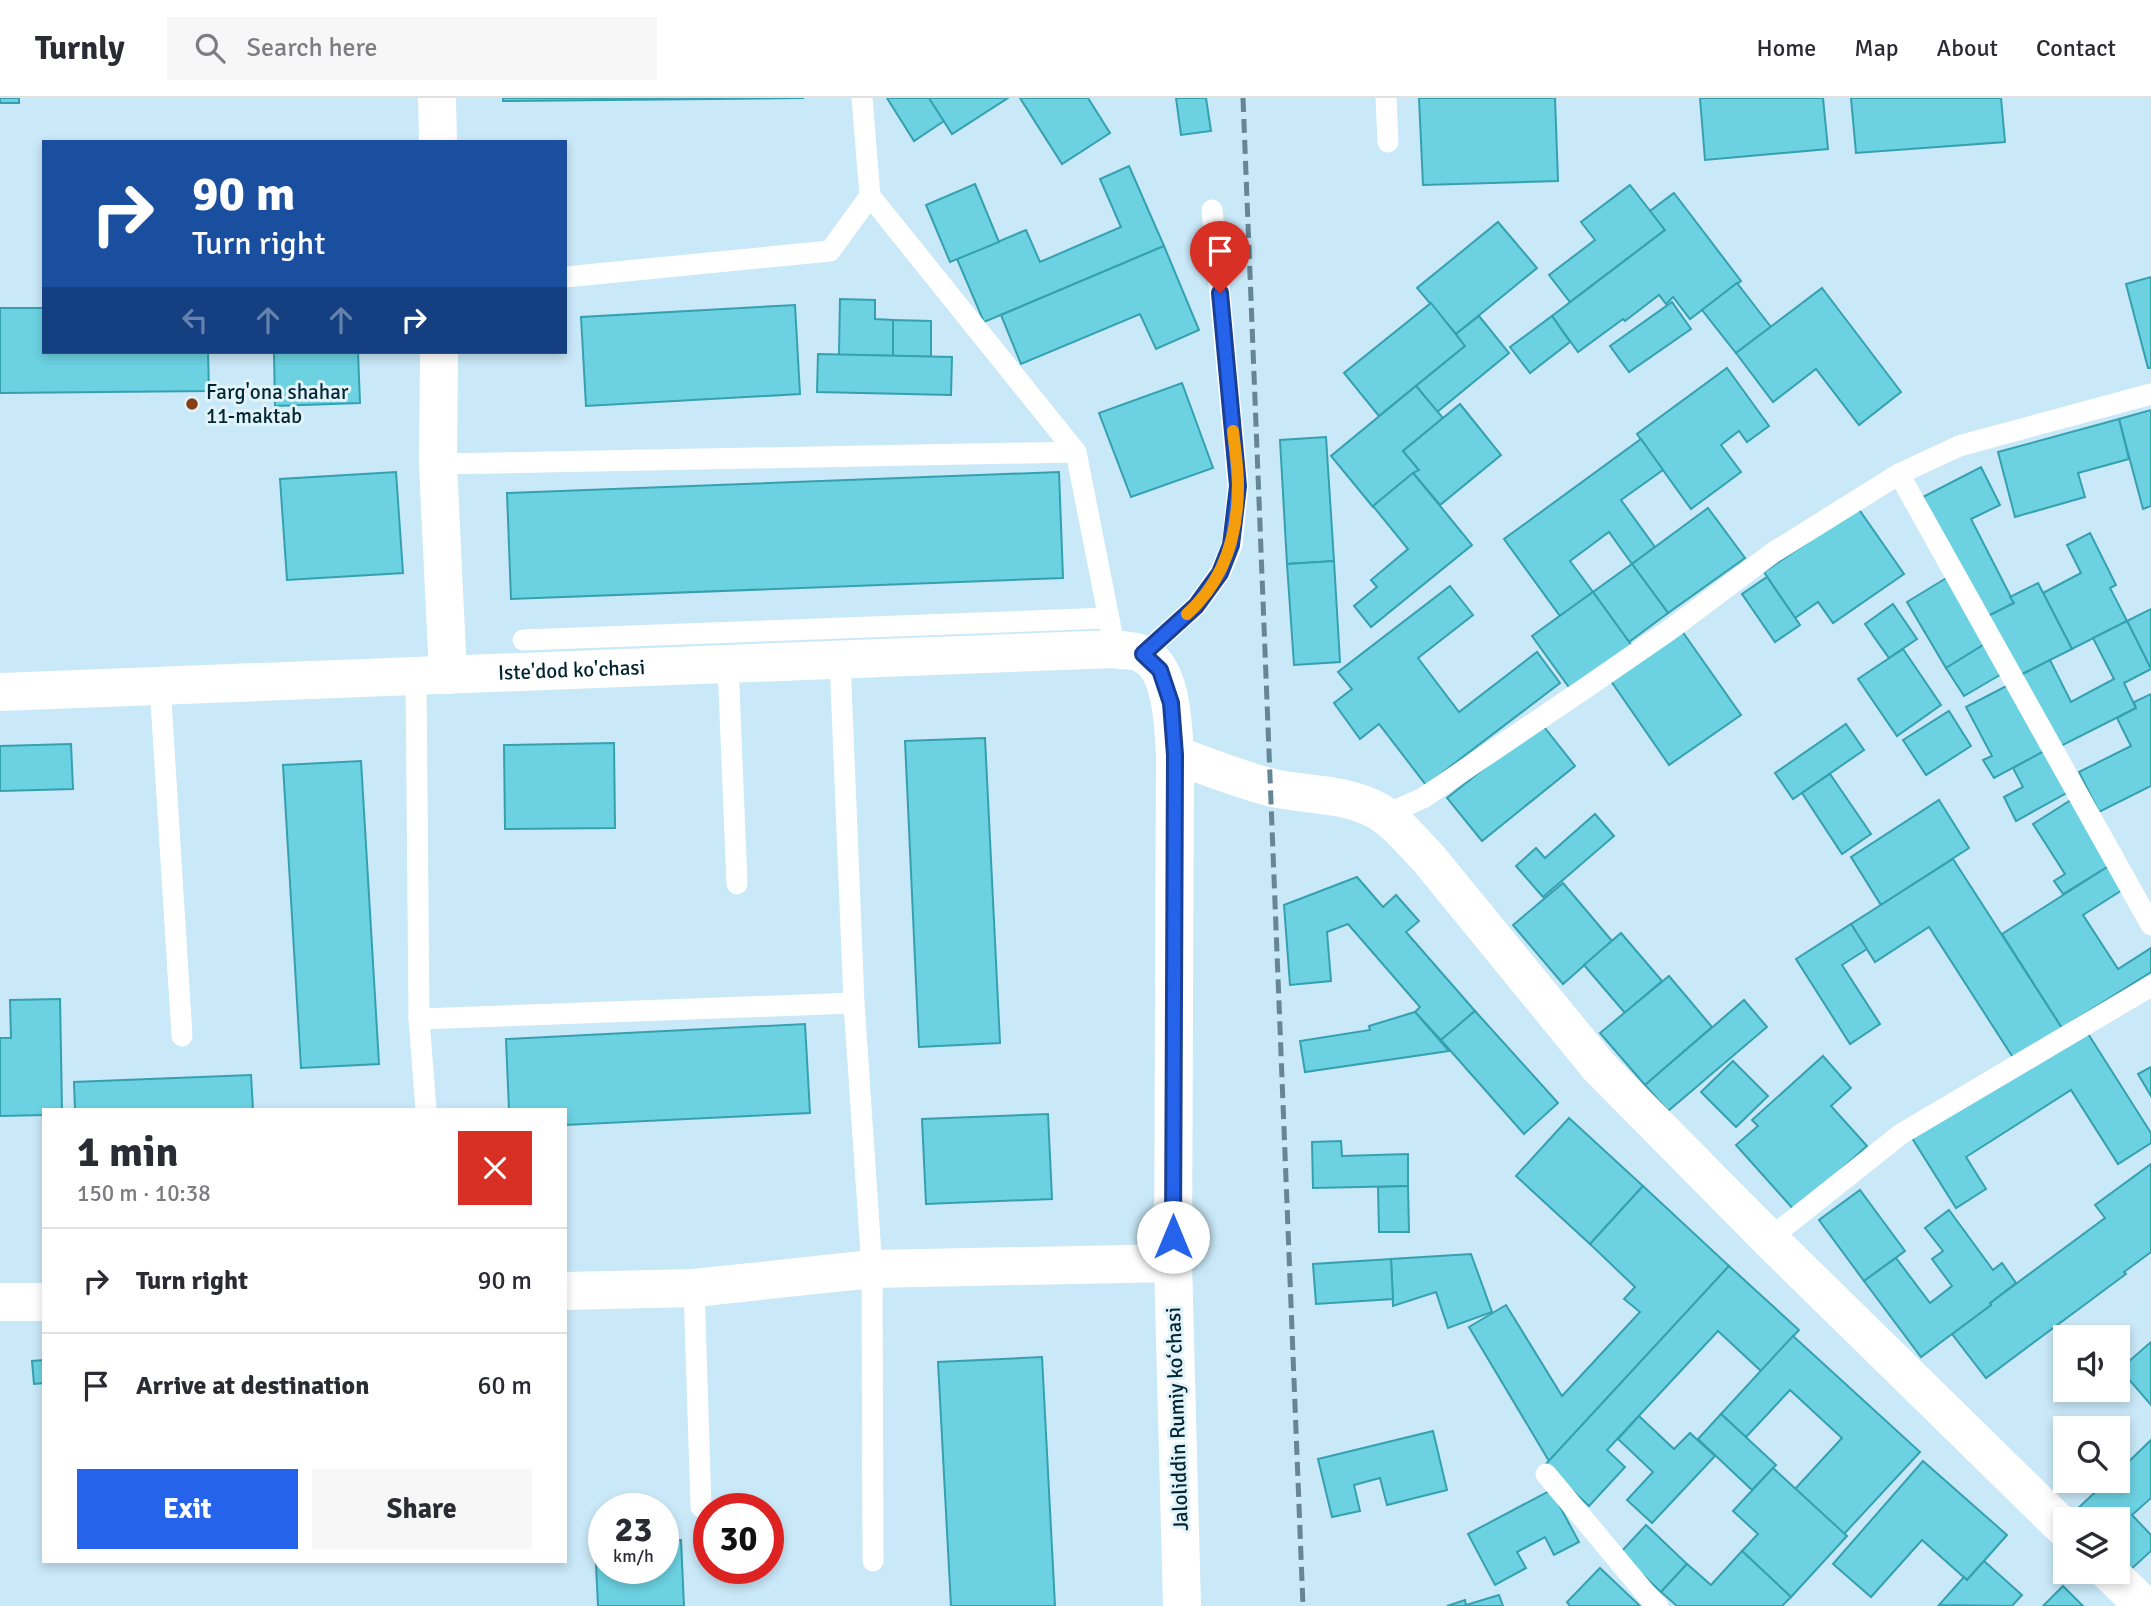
<!DOCTYPE html>
<meta charset="utf-8">
<style>
body{margin:0;font-family:Signika,sans-serif;background:#f7f7f7;color:#2b2b33;height:100vh;display:flex;flex-direction:column;font-size:26px;white-space:nowrap}
*{box-sizing:border-box;margin:0}
p{font-size:23px;color:#7c7c81}
.icon{flex:none;width:38px;height:38px;fill:none;stroke:currentColor;stroke-width:2;stroke-linecap:round;stroke-linejoin:round}
.map{position:relative;flex:1;overflow:hidden}
.panel{position:absolute;left:42px;top:1010px;width:525px;height:455px;display:flex;flex-direction:column;background:#fff;border-radius:0px;box-shadow:0 4px 10px #0003}
.panel>*{flex:none}
.hud{position:absolute;left:42px;top:42px;width:525px;height:214px;border-radius:0px;box-shadow:0 4px 10px #0003;background:#1a4fa0;color:#fff;overflow:hidden}
.tools{position:absolute;left:2053px;top:1227px;display:grid;gap:14px}
.tools a{display:grid;place-items:center;width:77px;height:77px;border-radius:0px;background:#fff;box-shadow:0 4px 10px #0003;font-size:35px}
.speed{position:absolute;left:588px;top:1395px;display:flex;gap:14px;font-size:35px;font-weight:700;text-align:center}
.speed>*{display:grid;place-content:center;width:91px;height:91px;border-radius:50%;background:#fff;box-shadow:0 4px 10px #0003;line-height:1}
.speed small{font-size:18px;font-weight:400}
.speed .limit{border:10px solid #d22;background:#fff;color:#111}
.pin{position:absolute;display:grid;place-items:center;width:60px;height:60px;color:#fff;margin:-72px -30px;border-radius:50% 50% 50% 0;rotate:-45deg;box-shadow:0 0 7px #0007}
.pin .icon{rotate:45deg}
.me{position:absolute;width:77px;margin:-38px;rotate:0deg;stroke-linejoin:round;filter:drop-shadow(0 0 5px #0008)}
.turn{display:flex;align-items:center;gap:24px;height:147px;padding:0 35px;font-size:32px}
.turn .icon{width:91px;height:91px;stroke-width:2.5}
.turn b{display:block;font-size:49px;line-height:60px}
.lanes{display:flex;align-items:center;height:66px;padding:0 35px;background:#0003;justify-content:center;gap:35px;direction:ltr}
.lanes .off{opacity:.35}
.round{display:grid;place-items:center;flex:none;width:74px;height:74px;border-radius:0px;background:#f7f7f7}
.headline{display:flex;align-items:center;justify-content:space-between;height:119px;padding:0 35px}
h1{font-size:42px;font-weight:800;line-height:52px}
.button{display:flex;gap:14px;margin-top:auto;padding:14px 35px}
.button a{flex:1;height:80px;border-radius:0px;background:#2563eb;color:#fff;font-size:28px;font-weight:800;line-height:80px;text-align:center}
.button a+a{background:#f7f7f7;color:#2b2b33}
ul{padding:0;list-style:none}
li{display:flex;align-items:center;gap:21px;height:105px;padding:0 35px;border-top:2px solid #e1e1e2}
li div{flex:1}
li b{display:block;font-size:26px}
li em{font-style:normal}
header{display:flex;align-items:center;gap:42px;box-sizing:border-box;height:98px;padding:0 35px;background:#fff;border-bottom:2px solid #e1e1e2}
header strong{font-size:33px}
nav{display:flex;gap:38px;margin-inline-start:auto;font-size:24px}
.search{width:490px;height:63px;background:#f7f7f7;display:flex;align-items:center;gap:18px;box-sizing:border-box;padding:0 24px;border-radius:0px;color:#7c7c81;font-size:26px}
.map>svg:first-child{display:block}
</style>
<header>
<strong>Turnly</strong>
<div class="search"><svg class="icon" aria-label="search" viewBox="0 0 24 24"><circle cx="10" cy="10" r="6"/><path d="M15 15l6 6"/></svg>Search here</div>
<nav><a>Home</a><a>Map</a><a>About</a><a>Contact</a></nav>
</header>
<div class="map">
<svg width="2151" height="1508" viewBox="0 0 2151 1508">
<rect width="100%" height="100%" fill="#c9e8f8"/>
<g fill="#6cd2e2" stroke="#35a0b0" stroke-width="2">
<rect x="0" y="0" width="19" height="5"/>
<path d="M503,0H804L503,3Z"/>
<path d="M887,0H929L944,23L914,43Z"/>
<path d="M929,0H1008L952,36Z"/>
<path d="M1020,0H1088L1110,35L1062,66Z"/>
<path d="M1176,0H1206L1211,33L1181,37Z"/>
<path d="M1419,0H1555L1558,83L1423,87Z"/>
<path d="M1700,0H1823L1828,51L1705,62Z"/>
<path d="M1851,0H2001L2005,44L1856,55Z"/>
<path d="M1129,68L1164,148L984,224L957,161L1026,132L1040,164L1121,129L1100,81Z"/>
<path d="M975,86L999,144L950,164L926,107Z"/>
<path d="M1630,87L1665,132L1570,204L1549,177L1595,142L1581,124Z"/>
<path d="M1674,95L1741,183L1690,221L1673,199L1666,206L1659,197L1625,223L1623,221L1578,254L1552,218L1665,132L1650,113Z"/>
<path d="M1498,124L1537,170L1456,236L1417,190Z"/>
<path d="M1164,148L1199,232L1156,251L1140,216L1021,266L1001,217Z"/>
<path d="M2151,179V270H2148L2126,186Z"/>
<path d="M1737,185L1771,229L1736,255L1702,212Z"/>
<path d="M1822,190L1901,294L1859,327L1816,271L1773,304L1736,255Z"/>
<path d="M840,201L875,202V221L893,222V258L839,257Z"/>
<path d="M1672,204L1691,231L1629,274L1610,248Z"/>
<path d="M1431,205L1465,248L1379,318L1344,275Z"/>
<path d="M795,207L800,296L586,308L581,219Z"/>
<path d="M0,210H44V254H208L209,293L0,295Z"/>
<path d="M1479,218L1509,255L1437,314L1416,288L1465,248L1456,236Z"/>
<path d="M1552,218L1570,244L1530,275L1510,249Z"/>
<path d="M893,222L931,223V259L893,258Z"/>
<path d="M274,254H358L360,305L275,308Z"/>
<path d="M818,256L952,259L951,297L817,294Z"/>
<path d="M1727,270L1769,328L1747,344L1739,333L1721,347L1741,374L1691,411L1637,336Z"/>
<path d="M1182,285L1213,370L1131,399L1099,315Z"/>
<path d="M1416,288L1443,320L1403,353L1419,372L1373,409L1331,358Z"/>
<path d="M1460,306L1501,357L1440,407L1413,375L1419,372L1403,353Z"/>
<path d="M2151,312V408L2143,411L2119,321Z"/>
<path d="M2119,321L2129,361L2078,375L2085,399L2015,419L1998,354Z"/>
<path d="M1326,339L1334,463L1287,466L1280,342Z"/>
<path d="M1641,341L1663,372L1621,402L1655,449L1632,466L1609,434L1570,463L1593,494L1560,518L1504,441Z"/>
<path d="M1981,369L2000,407L1971,421L2014,505L1984,520L1923,399Z"/>
<path d="M396,374L403,475L287,482L280,381Z"/>
<path d="M1059,374L1063,480L511,501L507,395Z"/>
<path d="M1413,375L1472,447L1371,529L1354,508L1377,489L1371,482L1408,451L1373,408Z"/>
<path d="M1708,410L1745,460L1668,515L1632,466Z"/>
<path d="M1858,410L1904,476L1833,525L1818,504L1795,520L1764,474Z"/>
<path d="M2090,435L2116,487L2110,490L2127,523L2072,551L2043,495L2081,475L2067,447Z"/>
<path d="M1334,463L1340,564L1294,567L1287,466Z"/>
<path d="M1632,466L1668,515L1629,544L1593,494Z"/>
<path d="M1767,479L1800,527L1775,544L1742,496Z"/>
<path d="M1948,479L1988,544L1946,570L1907,504Z"/>
<path d="M2038,485L2072,551L2014,580L1984,520L2014,505L2010,499Z"/>
<path d="M1450,488L1473,517L1418,560L1459,614L1537,554L1560,585L1426,687L1379,626L1360,641L1334,605L1352,591L1338,574Z"/>
<path d="M1593,494L1632,548L1571,592L1532,538Z"/>
<path d="M1893,506L1917,541L1889,560L1865,526Z"/>
<path d="M2151,511V571L2127,523Z"/>
<path d="M2127,523L2151,571L2124,585L2136,610L2057,650L2021,577L2050,562L2071,604L2114,581L2093,540Z"/>
<path d="M1682,533L1741,617L1669,667L1611,583Z"/>
<path d="M1988,544L2005,574L1964,598L1946,570Z"/>
<path d="M1903,551L1941,607L1897,638L1858,581Z"/>
<path d="M2012,585L2048,651L1994,680L1983,662L1992,658L1966,609Z"/>
<path d="M2151,596V688L2099,714L2079,674L2131,648L2117,620L2136,610L2134,604Z"/>
<path d="M1949,613L1971,648L1926,677L1903,642Z"/>
<path d="M1541,625L1575,668L1482,743L1447,700Z"/>
<path d="M1846,626L1864,652L1793,701L1775,675Z"/>
<path d="M985,640L1000,945L919,949L905,643Z"/>
<path d="M614,645L615,730L505,731L504,647Z"/>
<path d="M71,646L73,691L0,693V648Z"/>
<path d="M2048,651L2070,693L2016,723L2004,699L2023,689L2013,670Z"/>
<path d="M361,663L379,966L301,970L283,667Z"/>
<path d="M1830,676L1871,736L1842,756L1802,695Z"/>
<path d="M1939,702L1969,750L1881,807L1851,759Z"/>
<path d="M2071,702L2112,766L2063,796L2054,783L2065,776L2033,726Z"/>
<path d="M1595,716L1614,738L1543,799L1516,768L1536,750L1545,760Z"/>
<path d="M1953,761L2062,930L2014,961L1929,829L1875,864L1851,826Z"/>
<path d="M2112,766L2127,789L2083,817L2118,871L2151,850V874L2062,930L2002,836Z"/>
<path d="M1357,779L1383,809L1396,797L1419,823L1406,834L1475,913L1441,942L1415,914L1420,909L1348,826L1327,834L1331,883L1290,887L1284,807Z"/>
<path d="M1563,785L1612,843L1563,886L1513,827Z"/>
<path d="M1851,826L1867,851L1842,867L1880,926L1850,946L1796,861Z"/>
<path d="M1621,835L1662,883L1625,915L1584,867Z"/>
<path d="M1669,878L1712,929L1645,987L1600,935Z"/>
<path d="M60,901L62,1012H44V1017L0,1018V940H11L10,902Z"/>
<path d="M1744,902L1767,929L1668,1013L1645,987Z"/>
<path d="M1475,913L1558,1005L1524,1036L1441,942Z"/>
<path d="M1415,914L1449,953L1305,974L1300,943L1370,932L1369,928Z"/>
<path d="M805,926L810,1015L565,1027V1012H509L506,941Z"/>
<path d="M2085,931L2151,1035V1045L2118,1066L2071,992L1966,1059L1986,1091L1956,1110L1912,1040Z"/>
<path d="M1823,958L1851,990L1831,1008L1867,1048L1795,1113L1736,1047L1758,1028L1752,1022Z"/>
<path d="M1733,963L1768,998L1736,1029L1701,994Z"/>
<path d="M2151,969V998L2138,976Z"/>
<path d="M251,977L253,1012H75L74,984Z"/>
<path d="M1048,1016L1052,1101L926,1106L922,1021Z"/>
<path d="M1569,1020L1643,1088L1590,1146L1516,1078Z"/>
<path d="M1341,1043L1342,1058L1408,1056V1088L1313,1090L1312,1044Z"/>
<path d="M2151,1066V1154L2124,1174L2126,1176L1986,1280L1952,1236L1991,1207L1990,1205L2105,1120L2095,1107Z"/>
<path d="M1408,1088L1409,1134H1379L1378,1089Z"/>
<path d="M1643,1088L1729,1168L1549,1363L1469,1229L1506,1207L1562,1298L1640,1214L1624,1201L1635,1189L1590,1146Z"/>
<path d="M1860,1092L1905,1153L1864,1183L1819,1122Z"/>
<path d="M1949,1112L1993,1172L2002,1165L2016,1185L1990,1205L1991,1207L1921,1259L1864,1183L1896,1160L1930,1205L1952,1188L1932,1161L1943,1153L1925,1130Z"/>
<path d="M1471,1156L1492,1214L1448,1230L1436,1194L1393,1208L1391,1161Z"/>
<path d="M1391,1161L1393,1201L1316,1206L1313,1166Z"/>
<path d="M1729,1168L1799,1232L1761,1273L1718,1233L1607,1352L1625,1369L1589,1408L1545,1367Z"/>
<path d="M1793,1238L1920,1354L1844,1436L1795,1391L1842,1340L1790,1292L1746,1339L1721,1316Z"/>
<path d="M2151,1244V1307L2120,1271Z"/>
<path d="M1042,1259L1055,1508H951L938,1264Z"/>
<path d="M44,1262V1285L34,1286L32,1263Z"/>
<path d="M1721,1316L1776,1367L1752,1392L1698,1341Z"/>
<path d="M1639,1318L1674,1351L1690,1335L1715,1358L1652,1425L1627,1402L1653,1374L1618,1341Z"/>
<path d="M1433,1333L1447,1392L1387,1407L1380,1380L1354,1387L1360,1413L1332,1419L1318,1361Z"/>
<path d="M2151,1342V1400L2132,1417L2151,1437V1453L2129,1473L2118,1460V1421H2081L2074,1414L2108,1382H2118V1374Z"/>
<path d="M1923,1363L2007,1437L1967,1482L1922,1442L1871,1499L1833,1466Z"/>
<path d="M1773,1370L1847,1438L1791,1499L1742,1453L1758,1436L1733,1413Z"/>
<path d="M1551,1392L1579,1444L1554,1457L1545,1439L1517,1454L1526,1470L1495,1487L1468,1436Z"/>
<path d="M1646,1427L1687,1466L1661,1494L1620,1455Z"/>
<path d="M681,1442L684,1508H598L595,1446H604V1470H663V1443Z"/>
<path d="M1742,1453L1791,1499L1782,1508H1677L1661,1494L1687,1466L1711,1487Z"/>
<path d="M1984,1463L2022,1497L2012,1508L1939,1507L1964,1479L1967,1482Z"/>
<path d="M1600,1470L1640,1508H1570L1567,1504Z"/>
<path d="M2063,1488L2083,1508H2043Z"/>
<path d="M1499,1497L1503,1508H1466V1507Z"/>
<path d="M1465,1502L1466,1508H1447Z"/>
</g>
<g fill="none" stroke-linecap="round" stroke-linejoin="round">
<g stroke="#fff" stroke-width="21">
<path d="M862,0L870,98L1076,354"/>
<path d="M1386,0L1388,44"/>
<path d="M565,179L830,153L870,98"/>
<path d="M438,366L1076,354L1115,551"/>
<path d="M1899,376L2151,827"/>
<path d="M523,542L1108,520"/>
<path d="M1143,556L1196,508L1220,475L1232,447L1238,388L1212,112"/>
<path d="M840,561L854,905L872,1171L873,1463"/>
<path d="M728,566L737,786"/>
<path d="M416,578L419,921L426,1012"/>
<path d="M160,587L182,938"/>
<path d="M1385,717L1423,700L1587,589L1671,531L1774,454L1899,376L1959,348L2151,296"/>
<path d="M419,921L854,905"/>
<path d="M1769,1141L1901,1036L2151,888"/>
<path d="M694,1190L701,1409"/>
<path d="M1546,1376L1647,1497L1658,1508"/>
</g>
<g stroke="#fff" stroke-width="38">
<path d="M437,0L438,44"/>
<path d="M439,254L438,366L448,577"/>
<path id="s1" d="M0,594L1115,551C1123,553 1135,552 1142,556C1173,569 1173,629 1175,657L1173,1165L1182,1508"/>
<path d="M1175,657C1207,668 1240,682 1273,690C1309,698 1356,695 1387,719C1403,731 1415,747 1429,761L1599,969L1769,1141L2065,1431"/>
<path d="M565,1193L694,1190L872,1171L1173,1165"/>
<path d="M0,1204H44"/>
<path d="M2109,1474L2144,1508"/>
</g>
<path stroke="#648695" stroke-width="5" stroke-dasharray="14 7" stroke-linecap="butt" d="M1243,0L1303,1508"/>
</g>
<g fill="none" stroke-linecap="round" stroke-linejoin="round">
<g stroke="#184099" stroke-width="18">
<path id="route" d="M1173,1139L1175,657L1171,605L1160,572L1143,556L1196,508L1220,475L1231,447L1238,388L1220,195"/>
</g>
<use href="#route" stroke="#2563eb" stroke-width="12"/>
<path stroke="#f59e0b" stroke-width="12" d="M1187,516C1224,483 1238,436 1238,387C1238,369 1235,351 1233,333"/>
</g>
<circle fill="#854115" stroke="#e3f3fa" stroke-width="2.5" cx="192" cy="306" r="7"/>
<g text-anchor="middle" dominant-baseline="central" stroke-width="6" stroke-linejoin="round" paint-order="stroke">
<g font-size="21" fill="#012634" stroke="#e3f3fa" text-anchor="start">
<text x="206" y="294">Farg'ona shahar<tspan x="206" dy="24">11-maktab</tspan></text>
</g>
<g font-size="21" fill="#012634" stroke="#e3f3fa">
<text stroke="none"><textPath href="#s1" startOffset="572">Iste'dod ko'chasi</textPath></text>
<text transform="translate(1177 1321) rotate(-92)">Jaloliddin Rumiy koʻchasi</text>
</g>
</g>
</svg>
<div class="tools">
<a><svg class="icon" aria-label="sound" viewBox="0 0 24 24"><path d="M4 9h4l5-4v14l-5-4H4zM17 9q2 3 0 6"/></svg></a>
<a><svg class="icon" aria-label="search" viewBox="0 0 24 24"><circle cx="10" cy="10" r="6"/><path d="M15 15l6 6"/></svg></a>
<a><svg class="icon" aria-label="layers" viewBox="0 0 24 24"><path d="M12 4l9 5-9 5-9-5zM3 14l9 5 9-5"/></svg></a>
</div>
<div class="speed"><div>23<small>km/h</small></div><div class="limit">30</div></div>
<div class="pin" style="left:1220px;top:195px;background:#d93025"><svg class="icon" aria-label="arrive" viewBox="0 0 24 24"><path d="M6 21V4h12l-3 4 3 4H6"/></svg></div>
<svg class="me" style="left:1173px;top:1139px" viewBox="-20 -20 40 40"><circle r="19" fill="#fff"/><path d="M0-13L10 11 0 6-10 11z" fill="#2563eb"/></svg>
<div class="hud">
<div class="turn"><svg class="icon" aria-label="right" viewBox="0 0 24 24"><path d="M7 20v-9h11M14 6l5 5-5 5"/></svg><div><b>90 m</b>Turn right</div></div>
<div class="lanes"><svg class="icon off" aria-label="left" viewBox="0 0 24 24"><path d="M17 20v-9H6M10 6l-5 5 5 5"/></svg><svg class="icon off" aria-label="ahead" viewBox="0 0 24 24"><path d="M12 20V5M6 11l6-6 6 6"/></svg><svg class="icon off" aria-label="ahead" viewBox="0 0 24 24"><path d="M12 20V5M6 11l6-6 6 6"/></svg><svg class="icon" aria-label="right" viewBox="0 0 24 24"><path d="M7 20v-9h11M14 6l5 5-5 5"/></svg></div>
</div>
<section class="panel">
<div class="headline"><div><h1>1 min</h1><p>150 m · 10:38</p></div><a class="round" style="background:#d93025;color:#fff"><svg class="icon" aria-label="close" viewBox="0 0 24 24"><path d="M6 6l12 12M18 6L6 18"/></svg></a></div>
<ul>
<li><svg class="icon" aria-label="right" viewBox="0 0 24 24"><path d="M7 20v-9h11M14 6l5 5-5 5"/></svg><div><b>Turn right</b></div><em>90 m</em></li>
<li><svg class="icon" aria-label="arrive" viewBox="0 0 24 24"><path d="M6 21V4h12l-3 4 3 4H6"/></svg><div><b>Arrive at destination</b></div><em>60 m</em></li>
</ul>
<div class="button"><a>Exit</a><a>Share</a></div>
</section>
</div>
